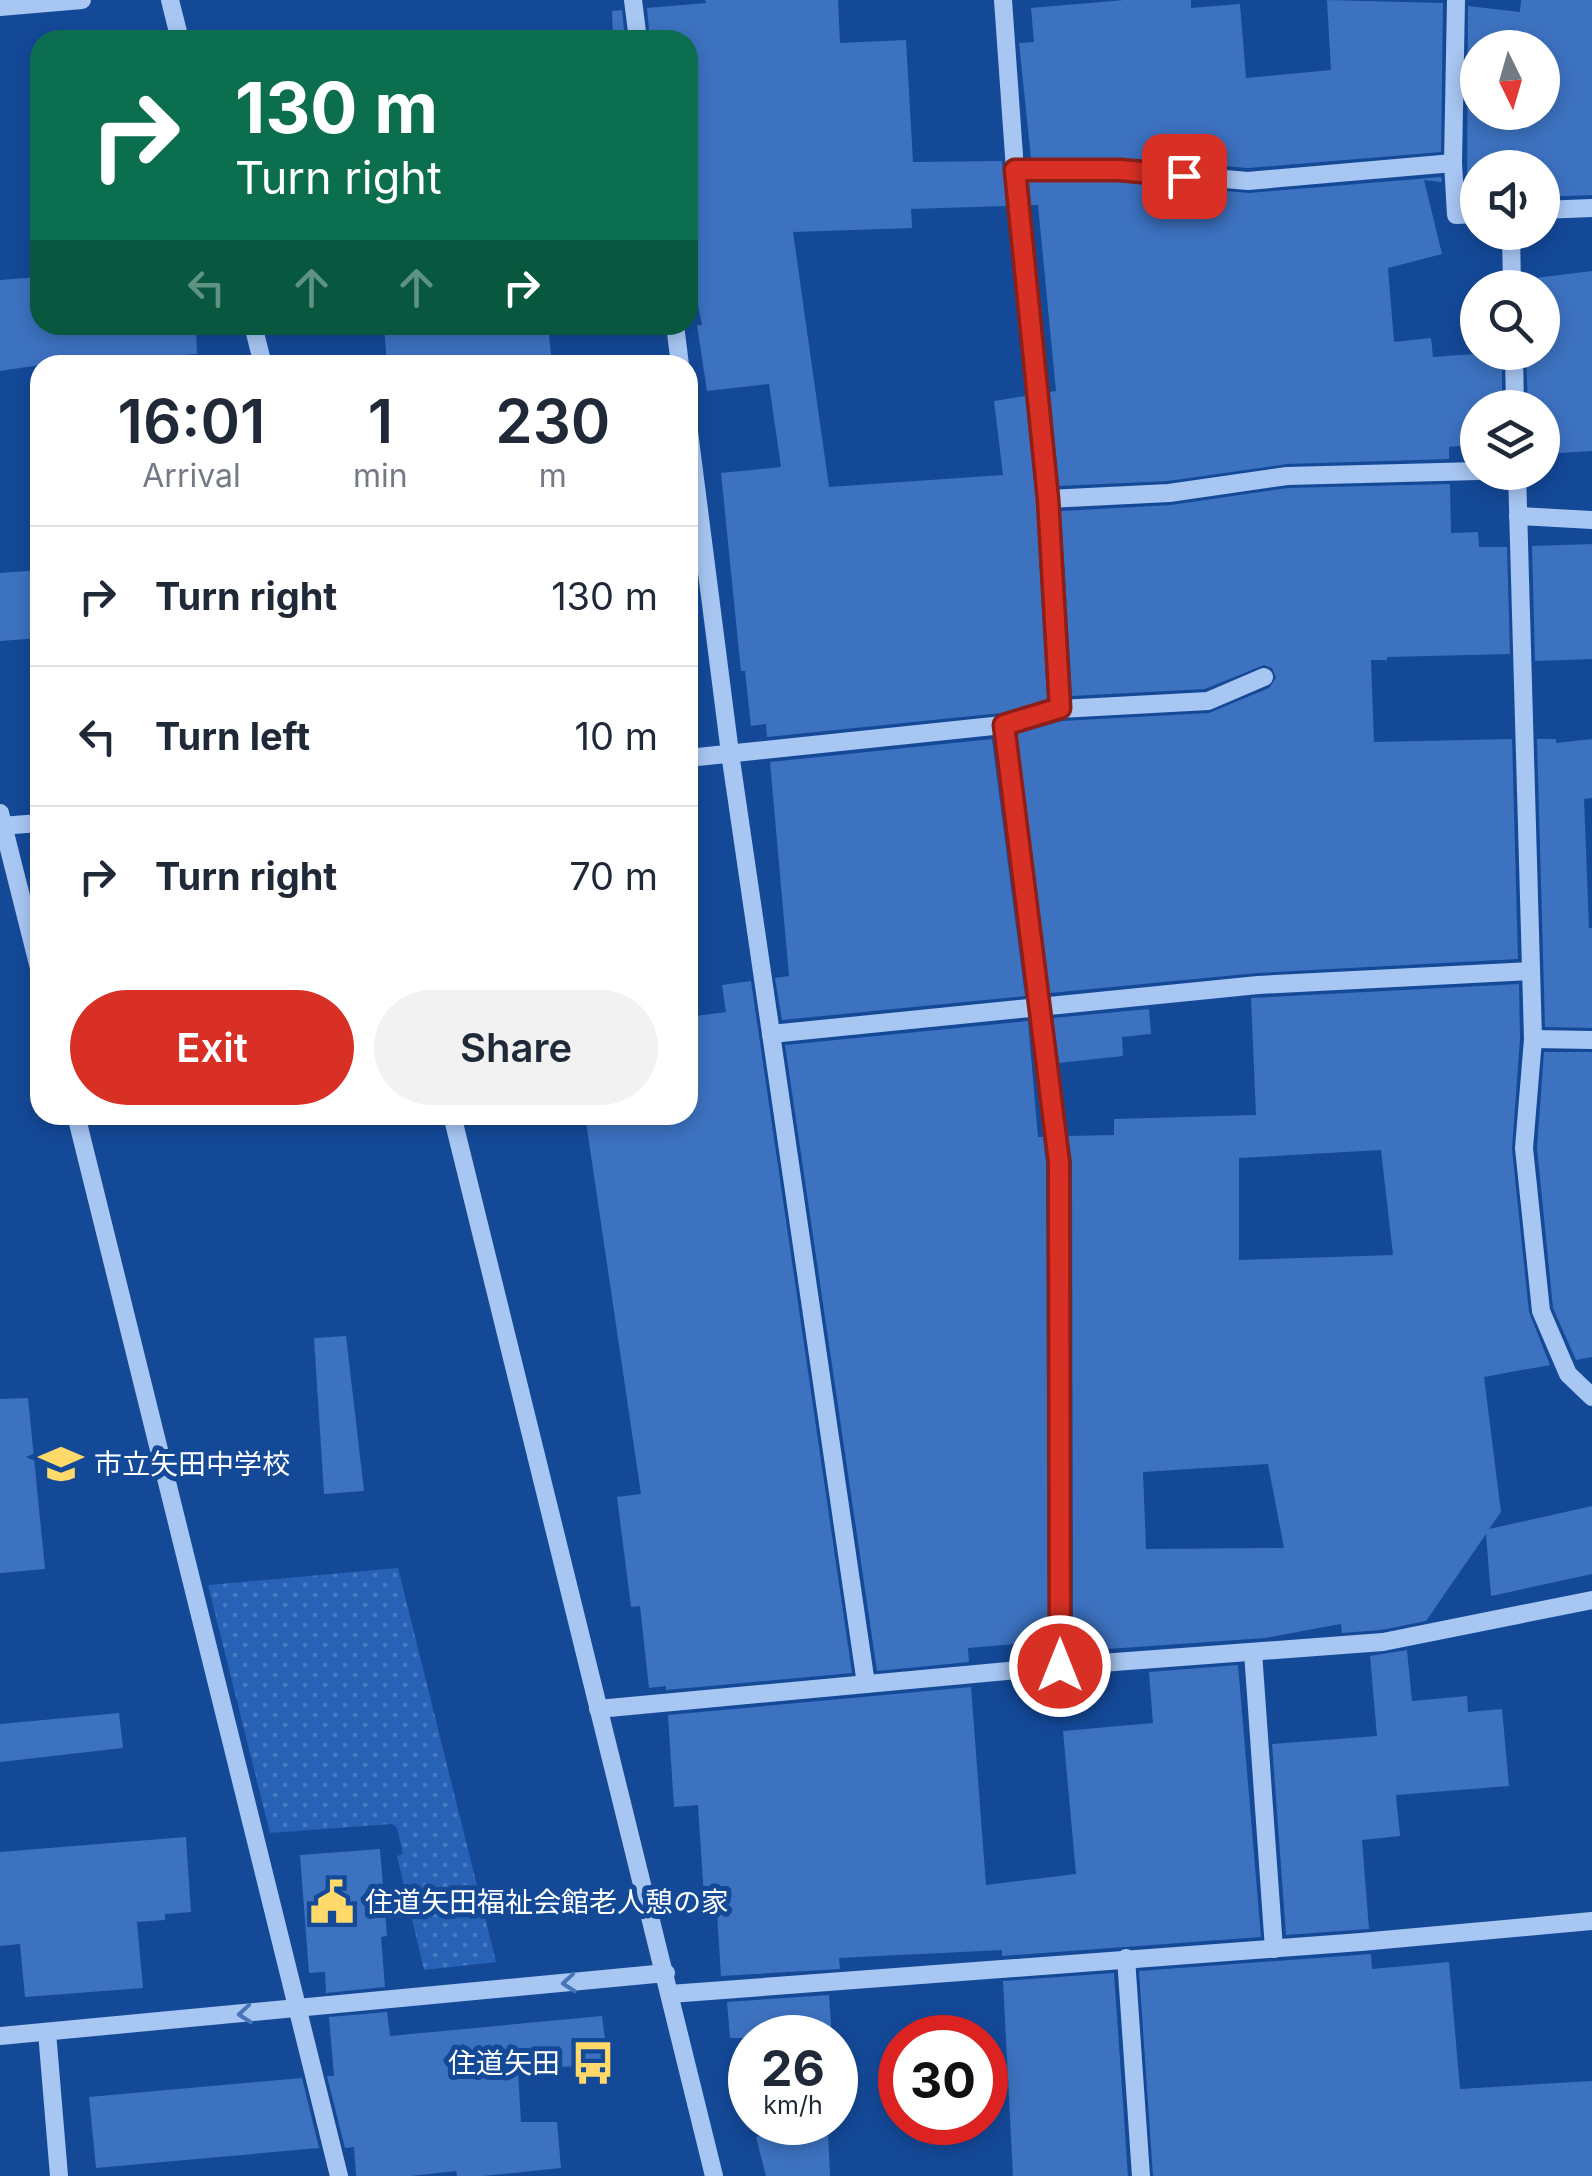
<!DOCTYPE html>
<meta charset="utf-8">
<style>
body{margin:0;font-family:Inter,"Noto Sans JP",sans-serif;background:#f2f2f3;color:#1f2937;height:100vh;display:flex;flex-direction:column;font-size:38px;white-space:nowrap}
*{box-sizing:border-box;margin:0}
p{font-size:32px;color:#747a83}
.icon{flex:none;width:55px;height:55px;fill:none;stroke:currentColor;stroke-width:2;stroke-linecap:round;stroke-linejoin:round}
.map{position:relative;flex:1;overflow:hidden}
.details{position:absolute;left:30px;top:355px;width:668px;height:770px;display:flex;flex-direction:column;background:#fff;border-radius:30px;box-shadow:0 5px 15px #0003}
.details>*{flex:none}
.top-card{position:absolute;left:30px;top:30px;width:668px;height:305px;border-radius:30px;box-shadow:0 5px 15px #0003;background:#0b6e4f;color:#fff;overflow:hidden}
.needle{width:65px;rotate:175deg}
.buttons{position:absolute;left:1460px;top:30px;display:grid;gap:20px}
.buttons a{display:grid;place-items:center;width:100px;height:100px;border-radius:50%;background:#fff;box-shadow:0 5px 15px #0003;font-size:50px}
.speed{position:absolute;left:728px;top:2015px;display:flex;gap:20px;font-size:50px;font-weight:700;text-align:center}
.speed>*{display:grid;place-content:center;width:130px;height:130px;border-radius:50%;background:#fff;box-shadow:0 5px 15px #0003;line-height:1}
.speed small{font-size:25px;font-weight:400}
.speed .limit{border:15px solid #d22;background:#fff;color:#111}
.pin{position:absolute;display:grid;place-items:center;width:85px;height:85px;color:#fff;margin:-42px;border-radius:20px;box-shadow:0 5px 15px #0006}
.me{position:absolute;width:110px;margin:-55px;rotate:0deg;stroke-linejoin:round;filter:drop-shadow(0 0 8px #0008)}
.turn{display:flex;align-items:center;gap:35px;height:210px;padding:0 40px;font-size:45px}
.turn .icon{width:130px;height:130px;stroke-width:2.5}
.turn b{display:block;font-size:70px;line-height:85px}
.lanes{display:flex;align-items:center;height:95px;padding:0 40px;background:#0003;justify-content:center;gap:50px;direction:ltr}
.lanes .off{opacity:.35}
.eta{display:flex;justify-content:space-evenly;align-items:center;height:170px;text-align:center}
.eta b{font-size:60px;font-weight:600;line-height:70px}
.primary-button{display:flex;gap:20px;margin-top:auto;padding:20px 40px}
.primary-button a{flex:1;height:115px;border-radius:60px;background:#d93025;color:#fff;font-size:40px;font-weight:600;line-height:115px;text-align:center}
.primary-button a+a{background:#f2f2f3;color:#1f2937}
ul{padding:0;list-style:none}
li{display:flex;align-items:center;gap:30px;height:140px;padding:0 40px;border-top:2px solid #e0e1e3}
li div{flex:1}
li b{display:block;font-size:38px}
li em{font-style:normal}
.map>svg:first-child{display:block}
</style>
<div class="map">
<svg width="1592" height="2176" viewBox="0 0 1592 2176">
<defs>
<pattern id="grass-dots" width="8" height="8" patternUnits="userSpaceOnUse" patternTransform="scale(2.5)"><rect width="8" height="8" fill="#2862b6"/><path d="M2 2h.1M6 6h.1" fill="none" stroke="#487ac1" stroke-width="1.8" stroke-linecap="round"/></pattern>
</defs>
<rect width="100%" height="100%" fill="#144998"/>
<path fill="url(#grass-dots)" d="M398,1568L496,1962L424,1970L397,1856L403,1854L397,1828L392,1824L270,1833L208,1585Z"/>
<g fill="#3d72c0" fill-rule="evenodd">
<path d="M705,0H838L840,43L906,40L913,162L1002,161L1006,206L911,209L912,228L793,232L829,487L1003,475L994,401L1025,396L1036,500L1047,700L1001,713L767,737L766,724L751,726L745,671H741L721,473L781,467L769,384L707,391L697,325H702L688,254V40H650L647,8L706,3Z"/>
<path d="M1124,0H1191V8L1240,4L1246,78L1331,70L1327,0L1443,3L1441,152L1248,168L1121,158H1031L1019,43L1034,42L1031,8Z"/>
<path d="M1521,0H1592V195L1542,197V168H1478V188L1467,186L1468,6L1520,12ZM1478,48H1542V112H1478Z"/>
<path d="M622,10L625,40H613L612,11Z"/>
<path d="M1441,177L1442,182L1424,180L1442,254L1388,268L1394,342L1431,338L1433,357L1502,352V408H1478V444L1449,447V459L1287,464L1168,481L1059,486L1050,392L1056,391L1038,205H1031L1029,182H1119L1249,193Z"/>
<path d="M1592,271V451L1542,454V408H1528L1526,352H1543L1542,288H1536L1535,278Z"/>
<path d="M40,277V325H196L197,354L40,365L0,371V280Z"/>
<path d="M384,325H548L552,365H387Z"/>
<path d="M1450,484L1451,533L1478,532L1479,547H1507L1510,654L1387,657V660H1371L1374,742L1512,739L1518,959L1257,973L1050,993L1017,734L1062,721L1209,713L1269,688L1276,678L1272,668L1264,665L1205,689L1072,696L1061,511L1171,505L1288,488Z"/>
<path d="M1592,544V659L1535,661L1532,546Z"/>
<path d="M40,570V638L0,641V573Z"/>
<path d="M992,739L1025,996L782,1020L775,978L789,976L770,762Z"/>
<path d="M1537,739H1556V743L1592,739V798L1584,799L1589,928H1592V1028L1545,1027Z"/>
<path d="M751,981L852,1673L666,1690V1686L649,1688L640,1606L631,1607L617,1497L641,1494L585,1115H688V1017L726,1012L722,985Z"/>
<path d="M1519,984L1520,1039L1512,1149L1529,1312L1550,1365L1484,1377L1501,1512L1489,1529L1592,1506V1574L1491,1596L1486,1534L1426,1621L1381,1630L1342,1633L1341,1624L1265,1638L1080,1651L1079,1638L1073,1639L1072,1162L1068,1136L1114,1135V1119L1256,1115L1251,998ZM1381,1150L1393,1255L1239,1260V1158ZM1268,1464L1284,1548L1146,1549L1143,1472Z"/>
<path d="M1149,1009L1151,1034L1122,1037L1123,1056L1059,1063L1053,1018Z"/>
<path d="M1028,1021L1038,1137H1043L1046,1163L1048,1641L968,1648L969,1662L877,1671L785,1045Z"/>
<path d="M1544,1052H1592V1357L1576,1360L1553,1308L1537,1148Z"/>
<path d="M346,1336L364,1491L324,1494L314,1338Z"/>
<path d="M28,1398L45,1569L0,1573V1399Z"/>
<path d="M1407,1650L1412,1701L1467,1696L1468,1712L1502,1709L1509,1786L1396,1795L1400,1836L1362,1840L1369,1929L1286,1935L1272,1744L1377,1736L1370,1656Z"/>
<path d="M1238,1665L1261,1937L1002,1956V1950L839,1958L840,1969L721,1976L716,1897H704L698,1805L674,1807L668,1715L971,1687L986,1885L1076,1874L1063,1731L1153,1723L1149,1672Z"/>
<path d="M119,1713L123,1748L0,1762V1724Z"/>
<path d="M186,1837L191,1912L165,1914V1920L137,1922L143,1988L25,1997L20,1944L0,1946V1852Z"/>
<path d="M380,1849L387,1936L381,1937L385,1987L326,1993L325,1972L309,1973L300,1855Z"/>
<path d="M1371,1954L1372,1969L1449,1962L1460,2089L1592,2081V2176H1153L1139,1971Z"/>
<path d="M1114,1973L1128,2176H1013L1003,1981Z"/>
<path d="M829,1995L832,2038H730L727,2002Z"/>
<path d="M387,2012L390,2036L602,2016L608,2063L518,2071L521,2122H557L561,2168L483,2176H457L456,2171L411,2176H356L354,2147L345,2148L327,2076H334L329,2017Z"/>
<path d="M302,2078L319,2148L96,2168L89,2097Z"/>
<path d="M759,2122H800L801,2133L828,2131L830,2176H766L756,2137L760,2136Z"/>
</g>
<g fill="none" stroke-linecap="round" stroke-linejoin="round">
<g stroke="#a7c6f2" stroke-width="18">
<path d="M170,0L180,40"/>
<path d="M633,0L638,40"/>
<path d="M1456,0L1453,163L1456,215L1478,214"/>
<path d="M0,7L82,0"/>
<path d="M1015,170H1120L1248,181L1453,163"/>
<path d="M1542,210L1592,208"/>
<path d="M1511,232L1512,288"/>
<path d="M253,325L263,365"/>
<path d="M675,325L680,365"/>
<path d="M1514,352L1515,408"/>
<path d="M688,424L730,753L866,1684"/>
<path d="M1517,472L1533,1039L1524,1148L1541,1311L1568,1374L1592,1397"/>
<path d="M1048,499L1169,493L1287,476L1478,471"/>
<path d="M1518,516L1592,520"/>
<path d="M1060,709L1208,701L1264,677"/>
<path d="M1003,725L1059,1162L1061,1666"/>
<path d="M688,758L1003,725L1060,709L1048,499L1015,170L1003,0"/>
<path d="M0,813L40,972"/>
<path d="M0,826L40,823"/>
<path d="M771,1034L1258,985L1531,971"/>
<path d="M1533,1039L1592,1040"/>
<path d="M76,1115L339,2176"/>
<path d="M452,1115L714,2176"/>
<path d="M1253,1652L1274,1949"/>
<path d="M598,1709L1061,1666L1383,1642L1592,1600"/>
<path d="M1126,1958L1141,2176"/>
<path d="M670,1994L1361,1942L1592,1921"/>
<path d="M47,2032L59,2176"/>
<path d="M0,2036L666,1973"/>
</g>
</g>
<defs><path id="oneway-chevron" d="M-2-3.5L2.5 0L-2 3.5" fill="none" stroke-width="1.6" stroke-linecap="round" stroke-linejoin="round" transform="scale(2.5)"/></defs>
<g stroke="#4775b8">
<use href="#oneway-chevron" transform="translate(569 1983) rotate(175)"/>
<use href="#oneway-chevron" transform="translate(245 2014) rotate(175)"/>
</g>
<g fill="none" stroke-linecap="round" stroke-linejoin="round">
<g stroke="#8d1f18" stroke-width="25">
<path id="route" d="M1060,1666L1059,1162L1004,725L1060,708L1048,499L1015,170H1120L1184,176"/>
</g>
<use href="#route" stroke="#d93025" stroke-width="18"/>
</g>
<defs>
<g id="school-bare" transform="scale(3.45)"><path d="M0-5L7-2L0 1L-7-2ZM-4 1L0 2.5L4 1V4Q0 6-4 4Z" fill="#ffd969" stroke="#144998" stroke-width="2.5" paint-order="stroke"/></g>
<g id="civic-bare" transform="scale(3.45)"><path d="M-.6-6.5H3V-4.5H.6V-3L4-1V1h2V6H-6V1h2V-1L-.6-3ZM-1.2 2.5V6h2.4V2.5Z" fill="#ffd969" stroke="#144998" stroke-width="2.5" paint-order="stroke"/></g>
<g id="bus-bare" transform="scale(3.45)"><path d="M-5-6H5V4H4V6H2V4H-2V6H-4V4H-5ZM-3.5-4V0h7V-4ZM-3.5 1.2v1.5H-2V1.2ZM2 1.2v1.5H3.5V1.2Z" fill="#ffd969" stroke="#144998" stroke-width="2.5" paint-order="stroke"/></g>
</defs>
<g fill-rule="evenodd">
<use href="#school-bare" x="61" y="1464"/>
<use href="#civic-bare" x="332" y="1902"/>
<use href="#bus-bare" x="593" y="2063"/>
</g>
<g text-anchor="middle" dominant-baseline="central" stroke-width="10" stroke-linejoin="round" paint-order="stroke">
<g font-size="28" fill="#fff" stroke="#144998" text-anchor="start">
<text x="94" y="1464">市立矢田中学校</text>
<text x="365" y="1902">住道矢田福祉会館老人憩の家</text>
<text x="560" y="2063" text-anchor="end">住道矢田</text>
</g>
</g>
</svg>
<div class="buttons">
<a><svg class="needle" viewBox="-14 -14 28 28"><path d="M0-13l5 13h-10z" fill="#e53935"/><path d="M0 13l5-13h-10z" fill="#747a83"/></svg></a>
<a><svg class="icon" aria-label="sound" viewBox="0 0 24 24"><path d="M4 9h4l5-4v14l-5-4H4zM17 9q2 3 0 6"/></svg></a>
<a><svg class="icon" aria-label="search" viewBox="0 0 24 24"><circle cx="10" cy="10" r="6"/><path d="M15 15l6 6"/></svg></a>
<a><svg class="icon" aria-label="layers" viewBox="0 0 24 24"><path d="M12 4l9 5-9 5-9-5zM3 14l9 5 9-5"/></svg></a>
</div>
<div class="speed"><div>26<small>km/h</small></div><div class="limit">30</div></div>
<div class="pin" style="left:1184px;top:176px;background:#d93025"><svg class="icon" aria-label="arrive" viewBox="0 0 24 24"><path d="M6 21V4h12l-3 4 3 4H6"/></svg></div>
<svg class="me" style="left:1060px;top:1666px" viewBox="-20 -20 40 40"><circle r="17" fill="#d93025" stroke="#fff" stroke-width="3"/><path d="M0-11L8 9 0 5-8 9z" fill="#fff"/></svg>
<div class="top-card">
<div class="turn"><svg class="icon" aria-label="right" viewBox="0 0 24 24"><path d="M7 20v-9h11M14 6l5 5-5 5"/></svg><div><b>130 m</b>Turn right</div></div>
<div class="lanes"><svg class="icon off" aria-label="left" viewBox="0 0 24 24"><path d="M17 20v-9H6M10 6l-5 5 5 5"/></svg><svg class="icon off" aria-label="ahead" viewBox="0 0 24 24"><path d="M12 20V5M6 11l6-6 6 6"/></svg><svg class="icon off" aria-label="ahead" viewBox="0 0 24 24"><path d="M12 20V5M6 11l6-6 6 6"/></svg><svg class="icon" aria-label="right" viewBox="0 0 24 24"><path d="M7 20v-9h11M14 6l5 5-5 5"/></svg></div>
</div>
<section class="details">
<div class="eta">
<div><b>16:01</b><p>Arrival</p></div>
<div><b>1</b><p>min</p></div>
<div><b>230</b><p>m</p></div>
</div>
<ul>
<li><svg class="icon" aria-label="right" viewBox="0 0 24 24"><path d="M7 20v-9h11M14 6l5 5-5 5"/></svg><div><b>Turn right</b></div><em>130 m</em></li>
<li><svg class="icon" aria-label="left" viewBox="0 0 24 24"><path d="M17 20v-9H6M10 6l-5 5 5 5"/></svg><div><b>Turn left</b></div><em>10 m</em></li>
<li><svg class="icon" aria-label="right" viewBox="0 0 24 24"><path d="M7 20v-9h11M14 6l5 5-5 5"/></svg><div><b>Turn right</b></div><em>70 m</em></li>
</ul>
<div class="primary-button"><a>Exit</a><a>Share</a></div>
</section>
</div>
